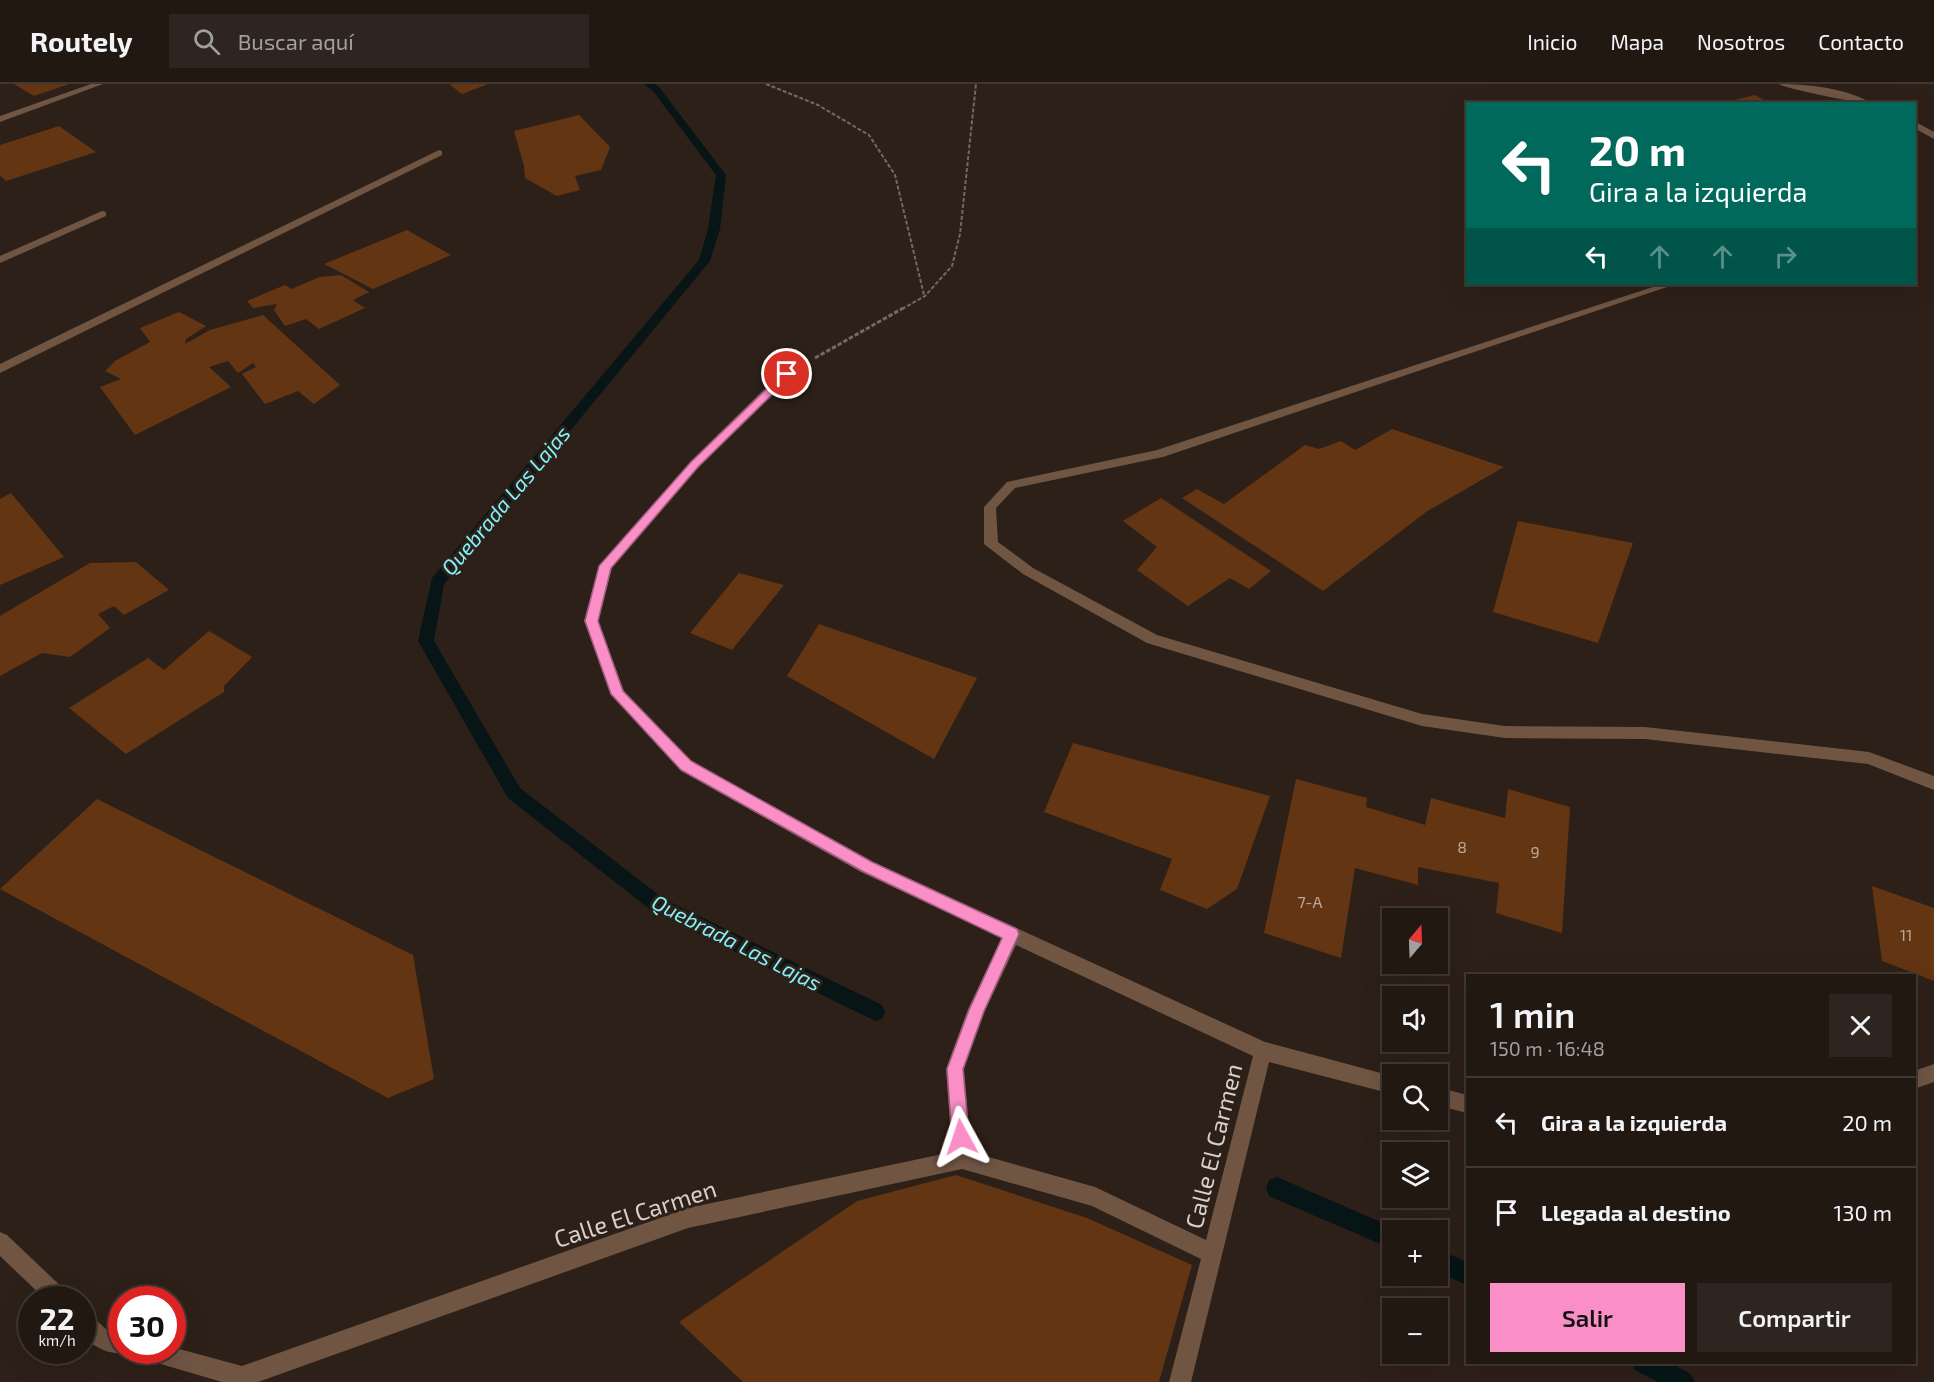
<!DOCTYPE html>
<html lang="es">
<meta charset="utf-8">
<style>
body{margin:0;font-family:"Exo 2",sans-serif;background:#2e2520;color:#f1f3f6;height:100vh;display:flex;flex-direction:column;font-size:22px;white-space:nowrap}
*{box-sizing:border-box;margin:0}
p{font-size:20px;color:#a2a09f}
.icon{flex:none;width:33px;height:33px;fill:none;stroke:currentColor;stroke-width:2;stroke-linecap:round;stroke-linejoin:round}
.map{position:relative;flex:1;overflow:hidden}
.panel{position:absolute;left:1466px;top:890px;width:450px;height:390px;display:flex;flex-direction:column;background:#221812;border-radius:0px;box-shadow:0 6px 24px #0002,0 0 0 2px #3f3732}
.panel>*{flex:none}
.hud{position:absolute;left:1466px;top:18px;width:450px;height:183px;border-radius:0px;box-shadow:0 6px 24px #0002,0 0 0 2px #3f3732;background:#00695c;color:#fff;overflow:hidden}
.needle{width:39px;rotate:19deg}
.tools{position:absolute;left:1382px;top:824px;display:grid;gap:12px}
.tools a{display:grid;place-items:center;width:66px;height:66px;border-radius:0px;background:#221812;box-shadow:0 6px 24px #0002,0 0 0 2px #3f3732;font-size:30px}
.speed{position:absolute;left:18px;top:1202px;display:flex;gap:12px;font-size:30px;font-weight:700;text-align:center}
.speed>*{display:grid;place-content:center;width:78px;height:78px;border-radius:50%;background:#221812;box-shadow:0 6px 24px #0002,0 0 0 2px #3f3732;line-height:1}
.speed small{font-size:15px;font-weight:400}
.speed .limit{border:9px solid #d22;background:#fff;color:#111}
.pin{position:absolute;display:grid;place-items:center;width:51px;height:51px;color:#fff;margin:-26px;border:3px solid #fff;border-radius:50%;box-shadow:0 2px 6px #0007}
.me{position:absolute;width:66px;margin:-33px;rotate:355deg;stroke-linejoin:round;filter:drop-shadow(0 0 4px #0008)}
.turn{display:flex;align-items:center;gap:21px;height:126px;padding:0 24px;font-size:27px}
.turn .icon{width:78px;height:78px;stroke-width:2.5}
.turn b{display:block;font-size:42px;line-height:51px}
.lanes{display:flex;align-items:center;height:57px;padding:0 24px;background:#0003;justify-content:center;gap:30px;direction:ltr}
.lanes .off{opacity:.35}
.round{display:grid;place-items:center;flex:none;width:63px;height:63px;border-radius:0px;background:#2e2520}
.overview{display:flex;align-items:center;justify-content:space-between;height:102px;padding:0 24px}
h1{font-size:36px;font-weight:600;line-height:45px}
.primary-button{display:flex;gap:12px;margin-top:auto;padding:12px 24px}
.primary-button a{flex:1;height:69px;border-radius:0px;background:#fa8fc8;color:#111;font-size:24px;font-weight:600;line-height:69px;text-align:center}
.primary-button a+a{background:#2e2520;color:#f1f3f6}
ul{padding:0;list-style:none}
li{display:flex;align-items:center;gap:18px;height:90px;padding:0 24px;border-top:2px solid #3f3732}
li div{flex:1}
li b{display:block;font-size:22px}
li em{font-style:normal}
header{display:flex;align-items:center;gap:36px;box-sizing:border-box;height:84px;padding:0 30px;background:#221812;border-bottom:2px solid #3f3732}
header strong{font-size:28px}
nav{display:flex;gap:33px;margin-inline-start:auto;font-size:21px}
.search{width:420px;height:54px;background:#2e2520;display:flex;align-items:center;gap:15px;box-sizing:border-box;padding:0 21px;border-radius:0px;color:#a2a09f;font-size:22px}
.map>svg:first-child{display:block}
</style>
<header>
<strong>Routely</strong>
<div class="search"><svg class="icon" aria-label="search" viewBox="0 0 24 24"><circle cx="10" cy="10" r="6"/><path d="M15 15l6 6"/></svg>Buscar aquí</div>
<nav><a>Inicio</a><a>Mapa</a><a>Nosotros</a><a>Contacto</a></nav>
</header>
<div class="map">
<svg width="1934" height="1298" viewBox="0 0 1934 1298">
<rect width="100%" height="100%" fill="#2d2018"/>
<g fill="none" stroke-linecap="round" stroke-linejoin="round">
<g fill="#071516" fill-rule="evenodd">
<path d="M644,0H655L659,3L726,91L720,145L710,177L444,500L434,557L520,704L664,815L882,921L885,928L882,935L875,937L652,827L508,714L418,557L432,494L699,176L708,145L716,91L653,7Z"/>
<path d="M1277,1093L1399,1146H1392V1165L1269,1112L1266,1104L1269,1096Z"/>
<path d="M1437,1165L1467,1178V1201L1437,1188Z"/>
<path d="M1631,1278H1668L1691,1290L1695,1298H1658L1635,1286Z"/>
</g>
</g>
<g fill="#633512">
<path d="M14,0H69L34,12Z"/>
<path d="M449,0H488L462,10Z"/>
<path d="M1755,11L1771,20H1723V19Z"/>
<path d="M579,31L610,63L601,86L575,92L580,106L557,112L525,94L524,82L514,47Z"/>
<path d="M59,42L96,68L6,97L0,91V61Z"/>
<path d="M407,146L451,171L373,205L324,180Z"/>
<path d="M341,191L369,208L353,216L365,224L319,245L306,235L285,242L274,226L277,220L253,224L247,217L285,201L291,205L320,193Z"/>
<path d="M179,228L206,242L186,255L185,260L210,246L263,231L340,301L314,320L298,307L265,320L242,290L256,283L253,279L238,289L228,277L209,283L231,303L135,351L100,303L121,295L105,287L115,277L150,258L140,244Z"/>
<path d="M1392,345L1504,383L1426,428L1323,507L1182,414L1197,405L1224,420L1305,361L1319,365L1341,357L1355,366Z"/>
<path d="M11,409L64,473L0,501V415Z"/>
<path d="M1161,414L1271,487L1249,505L1230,494L1188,522L1137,486L1157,463L1123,437Z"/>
<path d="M1518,437L1633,459L1598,559L1493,528Z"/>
<path d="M136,478L169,506L124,531L114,522L98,530L110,544L70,573L42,569L0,592V532L90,479Z"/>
<path d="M739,489L784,501L732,566L690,549Z"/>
<path d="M819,540L977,594L934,675L787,592Z"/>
<path d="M209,547L252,573L224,602V608L126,670L69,624L148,574L164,586Z"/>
<path d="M1073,659L1270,712L1237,805L1207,825L1160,806L1172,775L1044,728Z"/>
<path d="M1296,695L1367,714L1366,723L1425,741L1431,714L1505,734L1508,705L1570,723L1562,849L1496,829L1499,799L1418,783V801L1355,784L1341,874L1264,849Z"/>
<path d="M97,715L413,871L434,995L388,1014L0,805Z"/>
<path d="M1872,802L1934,824V897L1882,877Z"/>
<path d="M956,1091L1087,1134L1192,1181L1159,1298H743L679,1238L857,1117Z"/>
</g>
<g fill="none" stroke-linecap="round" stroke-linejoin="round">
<g stroke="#746962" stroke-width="2" stroke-dasharray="4 2" stroke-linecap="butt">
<path d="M766,0L818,21L869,51L895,91L924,211"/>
<path d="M902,225L925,212L952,182L960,150L976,0"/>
</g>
<path stroke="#746962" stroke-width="3" stroke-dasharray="4.5 2" stroke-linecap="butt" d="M815,274L905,223"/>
<g fill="#705543" fill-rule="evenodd">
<path d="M91,0H103L0,38V32Z"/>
<path d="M1779,0C1808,0 1847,4 1873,20C1862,20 1786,5 1779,0Z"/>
<path d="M1914,37L1934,48V55L1914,44Z"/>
<path d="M439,66L442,67V71L0,289V280Z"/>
<path d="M102,127L106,128V132L0,179V172Z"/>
<path d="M1662,200H1676L1163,373L1015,404L996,424L998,458L1033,484L1157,551L1422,630L1505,642L1645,643L1869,668L1934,692V706L1868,680L1645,655L1505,654L1422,642L1147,559L1023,490L984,460V423L1007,398L1157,366Z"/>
<path d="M787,286L793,290L791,293L699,383L612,484L598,537L624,607L691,677L873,778L1265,958L1392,992V1010L1269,978L1191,1298H1169L1201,1175L1092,1122L962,1085L688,1144L258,1298H222L137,1273L133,1266H172V1263L242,1282L688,1124L952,1068L946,985L968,925L1002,854L861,788L681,687L611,610L584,537L599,482L691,377L783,287ZM1016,861L1253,972L1206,1156L1095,1103L971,1068L964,985L985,927Z"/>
<path d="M1934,980V998L1914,1005V987Z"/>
<path d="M1437,1003L1467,1011V1029L1437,1021Z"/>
<path d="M0,1148L7,1151L67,1208L70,1215H45L0,1172Z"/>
<path d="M82,1227L89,1230L106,1245L122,1249V1266L129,1267C113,1274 94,1263 82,1252Z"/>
</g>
</g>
<path fill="#fa8fc8" stroke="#a25d82" stroke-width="1.5" d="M787,287L793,290L791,292L698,383L611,484L598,537L623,607L691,677L872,778L1017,845L1019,850L984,927L963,985L969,1053L967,1059L961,1061L955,1059L952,1053L947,985L969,926L1002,854L862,787L681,686L611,610L585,537L599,482L691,378L784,288Z"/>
<g text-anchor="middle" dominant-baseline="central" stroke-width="6" stroke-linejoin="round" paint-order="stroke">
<g font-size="16" fill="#bba89c">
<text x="1462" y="762">8</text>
<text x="1535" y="767">9</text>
<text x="1310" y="817">7-A</text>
<text x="1906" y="850">11</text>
</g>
<g font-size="21" font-style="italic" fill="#81f4fd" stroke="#2d2018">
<text transform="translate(505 416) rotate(-50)">Quebrada Las Lajas</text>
<text transform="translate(737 858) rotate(27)">Quebrada Las Lajas</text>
</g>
<g font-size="24" fill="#d8cfca" stroke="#2d2018">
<text transform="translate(1213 1062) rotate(-76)">Calle El Carmen</text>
<text transform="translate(635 1129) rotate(-18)">Calle El Carmen</text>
</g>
</g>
</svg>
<div class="tools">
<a><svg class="needle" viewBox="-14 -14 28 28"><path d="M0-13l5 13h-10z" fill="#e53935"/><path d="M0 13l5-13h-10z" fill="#a2a09f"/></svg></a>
<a><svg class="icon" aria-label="sound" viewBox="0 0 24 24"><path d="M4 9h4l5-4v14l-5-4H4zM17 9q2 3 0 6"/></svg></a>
<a><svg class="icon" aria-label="search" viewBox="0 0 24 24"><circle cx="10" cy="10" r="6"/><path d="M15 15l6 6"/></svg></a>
<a><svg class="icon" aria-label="layers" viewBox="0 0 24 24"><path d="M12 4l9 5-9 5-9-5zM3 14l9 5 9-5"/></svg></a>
<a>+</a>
<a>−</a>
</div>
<div class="speed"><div>22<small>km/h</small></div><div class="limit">30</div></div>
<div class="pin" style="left:787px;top:290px;background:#d93025"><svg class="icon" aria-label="arrive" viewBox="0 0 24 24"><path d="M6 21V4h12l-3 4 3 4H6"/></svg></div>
<svg class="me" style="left:961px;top:1053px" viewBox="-20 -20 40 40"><path d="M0-17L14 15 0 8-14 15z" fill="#fa8fc8" stroke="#fff" stroke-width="4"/></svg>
<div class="hud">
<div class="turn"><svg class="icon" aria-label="left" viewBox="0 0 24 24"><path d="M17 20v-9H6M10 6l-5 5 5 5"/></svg><div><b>20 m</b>Gira a la izquierda</div></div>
<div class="lanes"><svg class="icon" aria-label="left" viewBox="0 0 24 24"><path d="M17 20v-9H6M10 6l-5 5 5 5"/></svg><svg class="icon off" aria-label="ahead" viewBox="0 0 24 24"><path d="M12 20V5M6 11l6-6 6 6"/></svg><svg class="icon off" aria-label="ahead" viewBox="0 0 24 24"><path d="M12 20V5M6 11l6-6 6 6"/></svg><svg class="icon off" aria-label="right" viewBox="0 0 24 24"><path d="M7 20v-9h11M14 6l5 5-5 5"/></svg></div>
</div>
<section class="panel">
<div class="overview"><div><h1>1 min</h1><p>150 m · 16:48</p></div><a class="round"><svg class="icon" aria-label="close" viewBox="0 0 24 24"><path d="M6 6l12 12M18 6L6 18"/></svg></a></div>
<ul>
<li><svg class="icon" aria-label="left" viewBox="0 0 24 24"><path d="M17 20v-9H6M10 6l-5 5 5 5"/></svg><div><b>Gira a la izquierda</b></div><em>20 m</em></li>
<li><svg class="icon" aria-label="arrive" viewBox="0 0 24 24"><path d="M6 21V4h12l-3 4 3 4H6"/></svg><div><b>Llegada al destino</b></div><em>130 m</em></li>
</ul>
<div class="primary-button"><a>Salir</a><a>Compartir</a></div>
</section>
</div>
